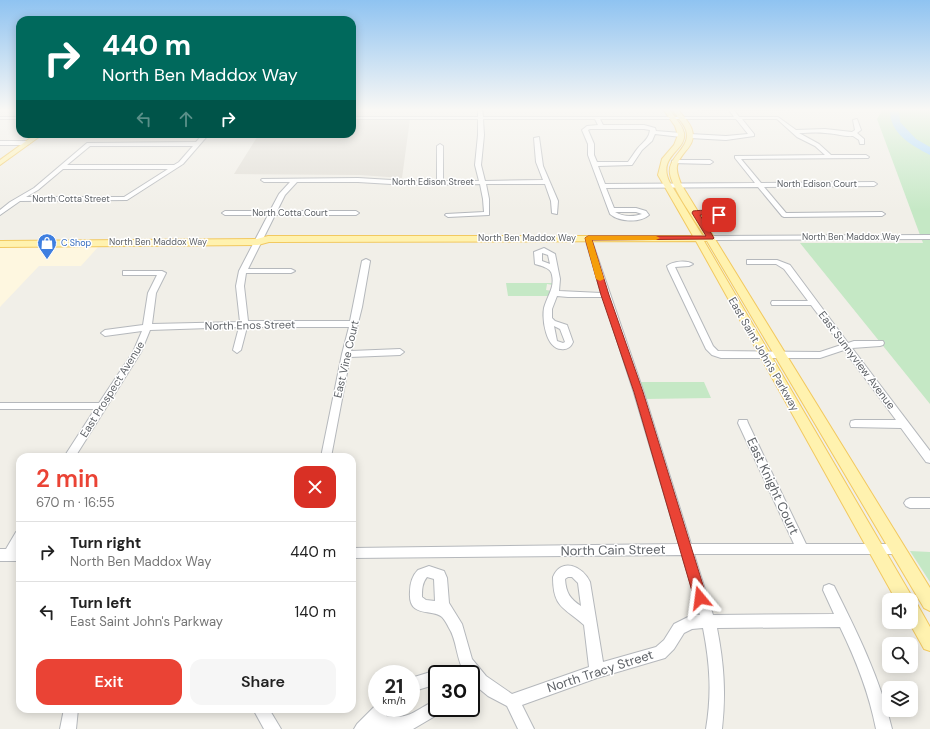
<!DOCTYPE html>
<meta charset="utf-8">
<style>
body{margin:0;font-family:"DM Sans",sans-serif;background:#f6f6f6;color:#222;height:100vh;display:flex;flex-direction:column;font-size:15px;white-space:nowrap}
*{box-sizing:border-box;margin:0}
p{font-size:13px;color:#767676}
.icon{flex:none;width:22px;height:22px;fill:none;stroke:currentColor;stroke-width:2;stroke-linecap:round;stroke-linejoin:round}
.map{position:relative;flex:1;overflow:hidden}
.panel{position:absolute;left:16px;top:453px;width:340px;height:260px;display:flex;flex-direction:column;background:#fff;border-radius:12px;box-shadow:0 2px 10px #0003}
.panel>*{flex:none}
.banner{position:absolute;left:16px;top:16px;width:340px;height:122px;border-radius:12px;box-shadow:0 2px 10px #0003;background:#00695c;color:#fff;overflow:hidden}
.controls{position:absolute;left:882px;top:593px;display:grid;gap:8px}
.controls a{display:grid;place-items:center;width:36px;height:36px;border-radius:8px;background:#fff;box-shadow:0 2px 10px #0003;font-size:20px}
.speed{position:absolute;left:368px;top:665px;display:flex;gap:8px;font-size:20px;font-weight:700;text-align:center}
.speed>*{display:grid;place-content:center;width:52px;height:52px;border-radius:50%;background:#fff;box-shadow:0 2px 10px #0003;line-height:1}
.speed small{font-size:10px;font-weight:400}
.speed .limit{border:2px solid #111;border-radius:6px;background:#fff;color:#111}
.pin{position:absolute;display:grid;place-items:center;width:34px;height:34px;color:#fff;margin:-17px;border-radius:8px;box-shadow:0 2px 6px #0006}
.me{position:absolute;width:44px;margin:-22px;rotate:344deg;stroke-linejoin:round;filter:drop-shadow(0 0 3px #0008)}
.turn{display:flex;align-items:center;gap:14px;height:84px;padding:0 20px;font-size:18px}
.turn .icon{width:52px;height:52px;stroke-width:2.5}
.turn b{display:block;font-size:28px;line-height:34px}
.lanes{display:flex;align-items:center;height:38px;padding:0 20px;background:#0003;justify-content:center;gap:20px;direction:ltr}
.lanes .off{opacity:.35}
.round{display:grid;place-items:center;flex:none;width:42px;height:42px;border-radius:12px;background:#f6f6f6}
.head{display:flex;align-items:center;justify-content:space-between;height:68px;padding:0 20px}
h1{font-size:24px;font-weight:600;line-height:30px;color:#ea4335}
.button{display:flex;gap:8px;margin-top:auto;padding:8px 20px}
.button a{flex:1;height:46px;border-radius:12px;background:#ea4335;color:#fff;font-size:16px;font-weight:600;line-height:46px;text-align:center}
.button a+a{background:#f6f6f6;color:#222}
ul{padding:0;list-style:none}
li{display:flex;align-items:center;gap:12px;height:60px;padding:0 20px;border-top:1px solid #e0e0e0}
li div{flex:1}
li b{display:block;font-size:15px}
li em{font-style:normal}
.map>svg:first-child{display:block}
</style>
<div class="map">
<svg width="930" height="729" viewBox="0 0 930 729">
<rect width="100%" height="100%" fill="#f1efe8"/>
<path fill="#fef7e0" d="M100,245L81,266H39L0,307V247Z"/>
<path fill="#e1ded6" d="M352,119H410L402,178L360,175L234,174L259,134H352Z"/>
<g fill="#c5e8c5">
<path d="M883,109H930V404L800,243H923L877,119Z"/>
<path d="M506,283H553V285L547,284L546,290L552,291L549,296H508Z"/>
<path d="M640,382H704L711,398L645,399Z"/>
<path d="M910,551L930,552V582Z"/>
</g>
<path fill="#aadaff" d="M890,109H899L900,122L916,139L930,147V155C911,145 889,133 890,109Z"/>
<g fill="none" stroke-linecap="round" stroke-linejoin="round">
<g stroke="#b5b8bc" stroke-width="2">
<g id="minor">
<path d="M478,109H482L483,117H734L729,110L696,109H795L734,110L739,117H778L796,130L825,129L852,132L855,130L853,120L857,119L861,130L857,133L864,139V144H860L859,140L853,136C846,137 833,133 825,133C816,132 808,133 799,133L819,144L831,155H866L869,157L868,158L741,159L761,183L874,182L877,184L874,186L764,187L786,213L882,212L885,214L882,216L784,217L782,216L758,187L606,188L614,208H636L646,211L649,215C640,223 619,222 610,214L588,155V144L582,130L587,126L598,125L595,119H483L484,135L481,165L485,181L543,180L536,162L534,138L539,137L543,166L558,201L557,214L552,213L551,201L545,184H486L489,199V215L448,217L445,215L446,214L484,212L483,199L480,184L408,185L358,182H297L285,195L277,211H356L359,213L356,215H275L248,269H291L295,271L291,273H246L244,286L248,321H350L362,261L366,259L370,261L362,307L351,351L400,349L404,352L400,355L350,357L331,457H321L342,354L349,327H247L241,350L237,353L233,350L239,327L150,330L141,352L75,457H64L95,409H0V403H99L133,352L142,331L105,336L101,333L105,330L143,325L148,293L157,275H123V271H162L166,273L156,293L152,324L240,322L236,286L239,271L268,215H225L222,213L225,211H270L279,194L290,182H264L261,180L262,179L358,178L408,181H437V146L440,144L443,146V181H479L475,165L478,135V119H352V117H478ZM600,119H736L748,134L726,136L690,134L687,136L690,138L726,140L754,136V134L742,119H777L797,137L815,146L825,155L735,156V158L755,183L605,184L598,166L632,165L642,150L652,141L655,134L681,137L684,135L681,133L656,131L655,128L644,125H603ZM590,129H644L650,130C649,139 643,142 638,148C634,153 631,158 628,162H597L594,155V144L588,130ZM615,212H636L642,214C634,217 623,217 615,212Z"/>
<rect x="0" y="117" width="20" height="2"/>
<path d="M203,134H209L183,164L127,200L20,201L0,215V210L10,202L34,188L87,143L196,142ZM90,146H193L179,162L174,165H67ZM63,169H168L124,197H26L38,190Z"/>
<path d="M0,141H27L30,143L27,145H0Z"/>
<path d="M674,160H710L713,162L710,164L672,163V161Z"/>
<path d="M721,208L730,211L731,214L728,216L695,215L692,213L695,211L712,212L713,210Z"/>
<path d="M930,235V239L710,240L707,238L710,236Z"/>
<path d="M588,236L591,238L644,393L691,544H794L738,423L739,420H747L748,423L806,544H898L902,545L904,549L902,553L898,554H694L713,615L834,614L823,590L824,586L829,584L834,586C857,632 880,678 892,729H876C869,693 856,660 840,627L717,628C724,664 726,693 722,729H706C712,693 710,664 703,628L692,629L684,633L674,649L665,658L597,678L522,705L534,729H518L507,706L488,696L471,682V674H465C456,659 457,640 449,628C447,624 445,620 442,617C432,608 408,619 410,592C410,584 412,576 418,570L429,566L444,571L447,578L449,603L462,624L472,659L486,676L512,694L589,667L584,625C564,607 553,608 553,577C561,557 583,566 590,582L603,662L656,647L664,640L674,624L692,615H700L682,555L352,558V548L679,544L634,393L603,297H568L557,296L552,309V318L555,321L567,325L573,342C571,347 567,350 561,349C546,348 542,320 544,308C547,296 555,288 552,275C551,268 542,266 535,264L534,252L544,248L555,254L560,279L559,291L601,293L585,238ZM542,253L548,255L550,264L542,261ZM554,326L560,329L565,342L563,343L557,341ZM427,577L434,579L435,601L426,600L422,597C422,590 422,583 427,577ZM568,577H572L578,583L581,606C570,599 566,593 565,579Z"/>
<path d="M747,260H777L790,265L848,343L854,341H883L884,343L883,345L880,346L852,348L930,451V463L926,462L901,428L851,427L850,424L851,421L855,420H896L844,350L820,358H721L712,355L706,349L668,269L667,266C673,261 687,260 693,264L689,266L675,267L713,346L718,351L820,352L841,345L811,305H772L771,303L772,301H808L784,269L776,264H747Z"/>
<path d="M910,498H930V508H910L906,506L904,503L906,500Z"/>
<path d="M20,531V547L19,549H20V561H0V549H6L16,532Z"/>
<path d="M437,670L442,672L443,674H437V684L411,692V678Z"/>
<path d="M437,700V708H444L442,712L413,729H354L357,724L377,704V708H390L386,716C412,720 415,709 437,700Z"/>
<path d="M64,709H78L76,729H60Z"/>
<path d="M253,709H269L281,729H264Z"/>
</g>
</g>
<g stroke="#f2c960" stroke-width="2">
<g id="major">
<path d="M663,109H669C674,117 682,124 684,133C687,151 656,156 670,183L702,235H704C696,222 672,188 670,174C667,156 692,148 686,130C683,122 676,116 672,109H678C682,116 690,122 692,130C697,146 680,152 677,166C676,172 679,178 681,184L930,588V611L924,608L707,241H704L911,595L913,600L912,603L917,604L930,627V651L924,649L909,622H911V600H896L696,241L269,242L258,245L0,247V241L257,239L268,236H693L658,175L662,159L674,145L678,135L675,126Z"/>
<path d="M36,134H43L0,165V160Z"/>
</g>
</g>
<use href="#minor" fill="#fff" fill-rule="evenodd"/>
<use href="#major" fill="#fff2af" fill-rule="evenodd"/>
</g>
<linearGradient id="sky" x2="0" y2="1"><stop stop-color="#8fc3f1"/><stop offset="0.52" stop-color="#f9f8f5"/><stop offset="1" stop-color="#f9f8f5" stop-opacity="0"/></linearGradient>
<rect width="930" height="211" fill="url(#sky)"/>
<path fill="#ea4335" stroke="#982c22" d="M693,211C702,210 715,209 722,215L719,217L713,215H700L714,238L713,239L592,240L609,295L643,392L707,598L705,602L700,604L696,602L694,598L634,392L601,295L585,238L588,236H706L692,213Z"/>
<path fill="#f59e0b" d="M588,236H656L660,238L656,240H592L604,279L600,281L596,279L585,238Z"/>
<defs>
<g id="shop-pin" transform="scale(1)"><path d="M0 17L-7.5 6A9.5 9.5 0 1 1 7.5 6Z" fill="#3f7fe0" stroke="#fff"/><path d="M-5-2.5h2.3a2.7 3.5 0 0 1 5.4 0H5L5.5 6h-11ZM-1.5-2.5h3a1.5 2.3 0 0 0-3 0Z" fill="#fff"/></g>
</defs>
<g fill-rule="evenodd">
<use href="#shop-pin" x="47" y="243"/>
</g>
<g text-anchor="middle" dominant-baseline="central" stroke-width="3" stroke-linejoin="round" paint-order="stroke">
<g font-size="9" fill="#5f6368" stroke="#fff">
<text x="433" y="182">North Edison Street</text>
<text x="817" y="184">North Edison Court</text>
<text x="71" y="199">North Cotta Street</text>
<text x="290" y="213">North Cotta Court</text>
<text x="851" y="237">North Ben Maddox Way</text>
<text x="527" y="238">North Ben Maddox Way</text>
<text x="158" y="242">North Ben Maddox Way</text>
</g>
<g font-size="9" fill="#366cbe" stroke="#fff" text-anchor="start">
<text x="61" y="243">C Shop</text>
</g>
<g font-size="11" fill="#5f6368" stroke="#fff">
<text transform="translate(250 325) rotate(-1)">North Enos Street</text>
<text transform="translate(764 354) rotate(60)">East Saint John's Parkway</text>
<text transform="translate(346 359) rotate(-77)">East Vine Court</text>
<text transform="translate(857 360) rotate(53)">East Sunnyview Avenue</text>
<text transform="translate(112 389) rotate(-58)">East Prospect Avenue</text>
</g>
<g font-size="13" fill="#5f6368" stroke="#fff">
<text transform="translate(773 486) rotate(65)">East Knight Court</text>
<text transform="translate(613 550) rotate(-1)">North Cain Street</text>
<text transform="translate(600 671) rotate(-18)">North Tracy Street</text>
</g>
</g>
</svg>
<div class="controls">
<a><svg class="icon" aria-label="sound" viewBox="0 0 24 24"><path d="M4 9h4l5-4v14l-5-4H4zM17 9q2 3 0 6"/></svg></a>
<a><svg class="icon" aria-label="search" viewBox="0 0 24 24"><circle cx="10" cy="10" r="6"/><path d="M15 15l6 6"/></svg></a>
<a><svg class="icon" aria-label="layers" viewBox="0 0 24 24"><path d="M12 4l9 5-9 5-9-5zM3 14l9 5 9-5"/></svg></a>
</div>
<div class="speed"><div>21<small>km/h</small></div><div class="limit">30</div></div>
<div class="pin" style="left:719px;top:215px;background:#d93025"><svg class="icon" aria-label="arrive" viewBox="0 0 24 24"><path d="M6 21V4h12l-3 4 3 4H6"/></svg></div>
<svg class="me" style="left:700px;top:598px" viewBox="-20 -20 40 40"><path d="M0-17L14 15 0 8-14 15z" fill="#ea4335" stroke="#fff" stroke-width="4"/></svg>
<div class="banner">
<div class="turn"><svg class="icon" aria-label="right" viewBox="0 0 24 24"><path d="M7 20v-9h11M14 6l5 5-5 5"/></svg><div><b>440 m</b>North Ben Maddox Way</div></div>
<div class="lanes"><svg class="icon off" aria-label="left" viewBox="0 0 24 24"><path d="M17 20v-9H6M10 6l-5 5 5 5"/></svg><svg class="icon off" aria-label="ahead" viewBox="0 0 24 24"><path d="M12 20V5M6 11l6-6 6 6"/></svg><svg class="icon" aria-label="right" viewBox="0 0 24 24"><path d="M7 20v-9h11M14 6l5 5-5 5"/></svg></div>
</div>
<section class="panel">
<div class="head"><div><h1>2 min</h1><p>670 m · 16:55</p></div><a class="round" style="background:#d93025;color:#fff"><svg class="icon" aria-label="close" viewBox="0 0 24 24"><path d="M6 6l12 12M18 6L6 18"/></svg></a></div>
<ul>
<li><svg class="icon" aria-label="right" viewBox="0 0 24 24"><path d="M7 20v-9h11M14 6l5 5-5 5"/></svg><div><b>Turn right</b><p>North Ben Maddox Way</p></div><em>440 m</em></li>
<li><svg class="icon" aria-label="left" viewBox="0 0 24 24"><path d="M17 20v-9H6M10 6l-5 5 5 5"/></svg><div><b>Turn left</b><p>East Saint John's Parkway</p></div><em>140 m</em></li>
</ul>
<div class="button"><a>Exit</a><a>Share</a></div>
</section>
</div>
